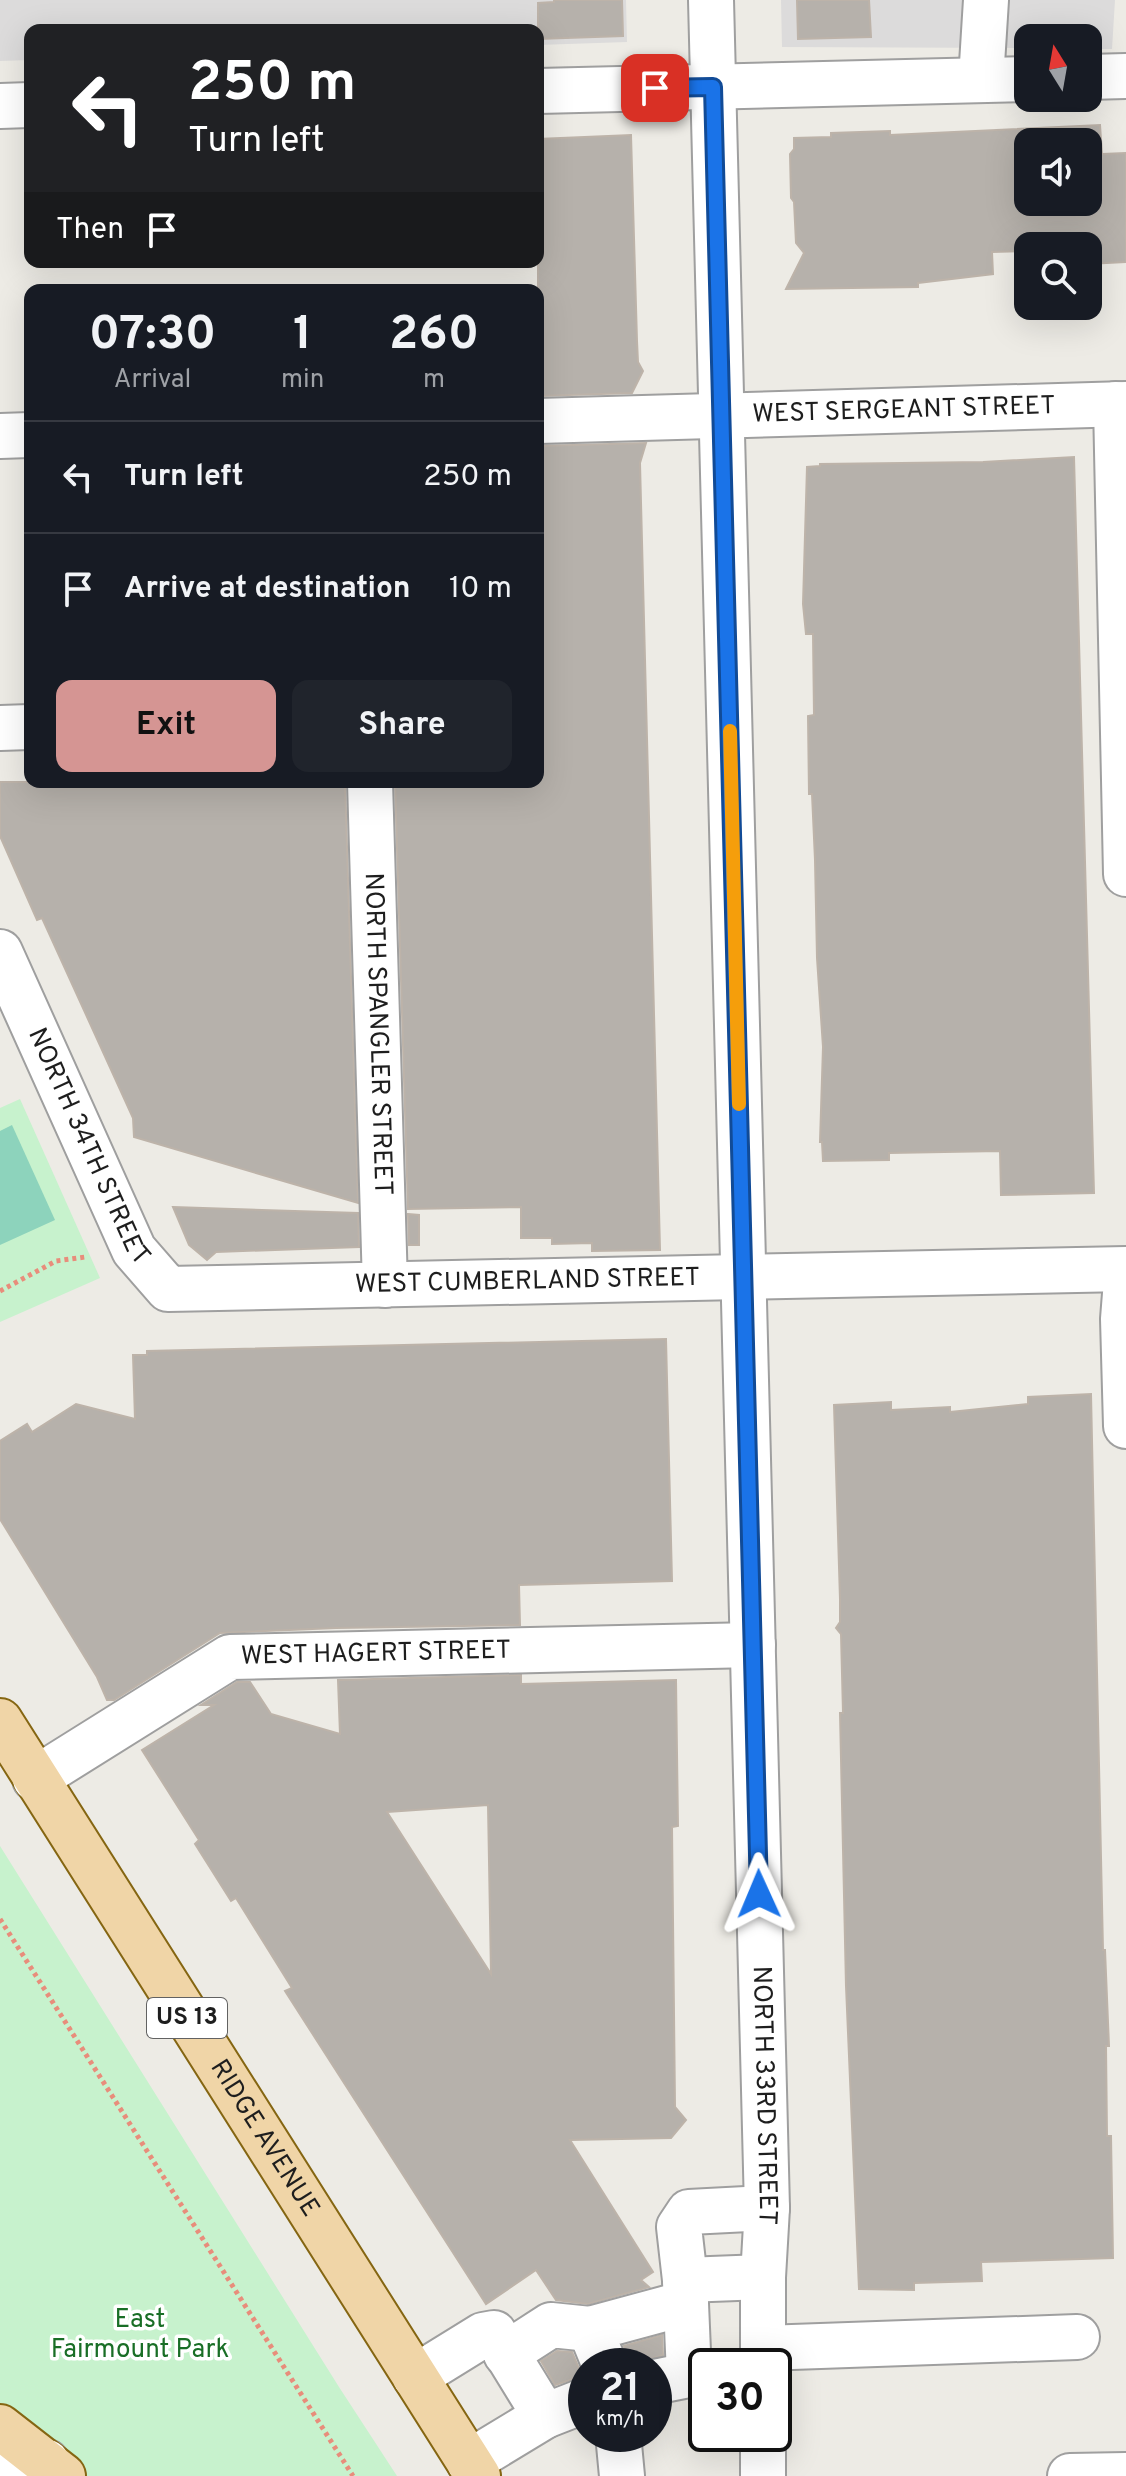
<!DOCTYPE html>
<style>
body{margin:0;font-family:Overpass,sans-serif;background:#20242c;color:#f1f3f6;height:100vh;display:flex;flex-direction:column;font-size:30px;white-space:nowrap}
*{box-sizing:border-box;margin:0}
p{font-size:26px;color:#9ea1a6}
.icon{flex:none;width:44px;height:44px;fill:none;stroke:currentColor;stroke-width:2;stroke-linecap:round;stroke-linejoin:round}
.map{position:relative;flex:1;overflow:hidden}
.details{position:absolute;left:24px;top:284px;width:520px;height:504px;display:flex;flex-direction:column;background:#171b24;border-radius:16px;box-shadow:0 8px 32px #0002}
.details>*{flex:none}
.guide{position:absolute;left:24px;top:24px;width:520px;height:244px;border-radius:16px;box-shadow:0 8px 32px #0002;background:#202124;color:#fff;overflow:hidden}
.needle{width:52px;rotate:349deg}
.controls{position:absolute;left:1014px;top:24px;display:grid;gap:16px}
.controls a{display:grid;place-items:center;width:88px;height:88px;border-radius:16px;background:#171b24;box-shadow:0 8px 32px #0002;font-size:40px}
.speed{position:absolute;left:568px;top:2348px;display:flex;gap:16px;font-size:40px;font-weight:700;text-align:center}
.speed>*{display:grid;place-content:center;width:104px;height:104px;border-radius:50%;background:#171b24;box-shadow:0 8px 32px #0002;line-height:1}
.speed small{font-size:20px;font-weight:400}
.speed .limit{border:4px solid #111;border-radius:12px;background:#fff;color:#111}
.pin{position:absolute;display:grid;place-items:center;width:68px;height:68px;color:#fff;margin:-34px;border-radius:16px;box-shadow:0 4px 12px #0006}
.me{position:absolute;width:88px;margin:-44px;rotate:359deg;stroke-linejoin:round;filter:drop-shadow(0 0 6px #0008)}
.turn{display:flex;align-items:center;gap:28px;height:168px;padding:0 32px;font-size:36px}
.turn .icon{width:104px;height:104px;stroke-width:2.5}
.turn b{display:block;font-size:56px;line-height:68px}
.then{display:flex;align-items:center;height:76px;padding:0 32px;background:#0003;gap:16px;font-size:30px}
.eta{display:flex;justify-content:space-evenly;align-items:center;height:136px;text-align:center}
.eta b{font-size:48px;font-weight:700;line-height:56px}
.action{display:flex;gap:16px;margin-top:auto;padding:16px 32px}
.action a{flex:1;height:92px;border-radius:16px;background:#d59593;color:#111;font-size:32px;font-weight:700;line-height:92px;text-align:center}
.action a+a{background:#20242c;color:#f1f3f6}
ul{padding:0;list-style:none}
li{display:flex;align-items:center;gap:24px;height:112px;padding:0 32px;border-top:2px solid #363941}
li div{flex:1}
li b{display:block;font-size:30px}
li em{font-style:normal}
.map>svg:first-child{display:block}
</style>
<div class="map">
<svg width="1126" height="2476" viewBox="0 0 1126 2476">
<rect width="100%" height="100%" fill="#edebe5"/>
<g fill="#dcdbdb">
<path d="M0,0H626L627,42L538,45V30H30V60L0,61Z"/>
<path d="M781,0H1115L1112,49H1088V38H1028V48L782,47Z"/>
</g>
<g fill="#c7f2cd">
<path d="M20,1099L100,1278L0,1322V1108Z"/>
<path d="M0,1846L339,2387L397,2476H0Z"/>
</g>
<path fill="#8dd3bc" d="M12,1125L55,1220L0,1245V1131Z"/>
<g fill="#b6b1ab" stroke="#bdb3a9" stroke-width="2" fill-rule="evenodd">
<path d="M554,0H622L623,36L538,39V3L554,2Z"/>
<path d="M797,0H869L871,37L798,39Z"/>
<path d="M1100,125L1102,154L1126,153V262L1088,264V246H1028V251L992,252L993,274L918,283V287L786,289L804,253L796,243L794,202L791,198L790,154L794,149V138L831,137V133L890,131V135ZM1028,142H1088V202H1028Z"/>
<path d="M631,135L637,341L638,362L643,371L632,393L538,396V139Z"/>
<path d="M646,443L640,463L660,1250L592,1251V1243L552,1244V1238H521V1207L408,1209L395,782H538V446Z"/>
<path d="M1074,457L1094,1193L1001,1195L1000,1151L889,1153V1160L823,1161L822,1142H820L823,1047L817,958L815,860L812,794H809L808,716L814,715L813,634H806L803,604L807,467L820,466V464L983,462Z"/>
<path d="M0,782H345L358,1203L134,1137L133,1118L42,918L37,920L0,836Z"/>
<path d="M173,1207L358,1213L359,1247L216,1252L207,1260L189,1245Z"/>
<path d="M408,1214L419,1215V1245H409Z"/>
<path d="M666,1339L672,1581L519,1585L520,1625L336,1628L220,1633L114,1700H107L97,1677L0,1519V1441L27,1424L32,1432L76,1404L135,1419L133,1355H147V1351Z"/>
<path d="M1091,1394L1103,1950H1105L1109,2046H1106L1107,2136H1111L1113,2258L981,2262L982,2281L914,2283V2290L859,2289L846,1986L840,1713H843L841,1634L836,1628L840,1622V1599L834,1405L891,1402V1410L950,1407V1412L1028,1404V1397Z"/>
<path d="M521,1675V1684L676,1680L678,1826L672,1827L675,2107L686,2120L671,2138L570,2140L653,2272L641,2280L649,2287L588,2304L556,2300L536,2270L486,2304L285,1991L292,1988L236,1898L231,1901L195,1844L199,1840L142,1750L214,1705H201L237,1682H250L271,1714L340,1734L338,1680ZM488,1805L491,1974L387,1812Z"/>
<path d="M662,2335L663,2355L629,2366L624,2346Z"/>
<path d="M557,2351L572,2352L582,2376L555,2385L541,2361Z"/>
</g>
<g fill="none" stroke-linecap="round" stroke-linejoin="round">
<g stroke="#9f9f9f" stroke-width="48">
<g id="minor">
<path id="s1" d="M711,0L767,2208L763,2277V2366"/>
<path d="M1088,77L1126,76"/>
<path d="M981,80L986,0"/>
<path d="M538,91L1028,79"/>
<path d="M0,106L30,105"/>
<path d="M1116,404L1126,874"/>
<path id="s2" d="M538,421L1126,404"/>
<path d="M0,436L30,435"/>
<path d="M0,728L30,727"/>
<path id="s3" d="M370,782L385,1285"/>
<path id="s4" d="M0,952L134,1250L168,1289L1126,1269"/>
<path d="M1126,1281L1123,1319L1126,1426"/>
<path id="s5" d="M35,1779L230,1657L753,1645"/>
<path d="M685,2280L679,2227L689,2212L767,2208"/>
<path d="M764,2348L1077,2337"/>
<path d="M506,2354L551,2325L590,2329"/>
<path d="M605,2366L590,2329L686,2303"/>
<path d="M415,2377L483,2335L494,2333L545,2416L586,2400"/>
<path d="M654,2382L689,2375L685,2280L763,2277"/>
<path d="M618,2434L622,2476"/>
<path d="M469,2462L545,2416"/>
<path d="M0,2473L47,2462"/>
<path d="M763,2476V2434"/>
<path d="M1070,2476L1126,2475"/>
</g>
</g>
<g stroke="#856612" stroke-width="48">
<g id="major">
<path id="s6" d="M0,1721L478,2476"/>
<path d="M0,2427L63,2476"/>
</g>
</g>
<g stroke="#e88d7b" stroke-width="5" stroke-dasharray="4 4" stroke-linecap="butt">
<path d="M0,1291L56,1261L85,1257"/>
<path d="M0,1919L353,2476"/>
</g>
<use href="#minor" stroke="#fff" stroke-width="44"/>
<use href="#major" stroke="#f0d5a7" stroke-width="44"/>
</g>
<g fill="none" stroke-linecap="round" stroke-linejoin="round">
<g stroke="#114b97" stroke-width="20">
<path id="route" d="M655,88L713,87L759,1894"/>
</g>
<use href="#route" stroke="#1a73e8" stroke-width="14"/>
<path stroke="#f59e0b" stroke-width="14" d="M730,731L739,1104"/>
</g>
<g text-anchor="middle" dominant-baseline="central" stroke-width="7" stroke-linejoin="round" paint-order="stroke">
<rect fill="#fff" stroke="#626262" stroke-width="2" x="147" y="1998" width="80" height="40" rx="6"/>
<g font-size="24" font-weight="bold" fill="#1e1e1e">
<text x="187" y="2018">US 13</text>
</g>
<g font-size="26" fill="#1e1e1e" stroke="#fff">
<text stroke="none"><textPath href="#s2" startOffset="366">WEST SERGEANT STREET</textPath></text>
<text stroke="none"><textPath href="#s3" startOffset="252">NORTH SPANGLER STREET</textPath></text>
<text stroke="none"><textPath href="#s4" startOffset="214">NORTH 34TH STREET</textPath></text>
<text stroke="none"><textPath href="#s4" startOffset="738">WEST CUMBERLAND STREET</textPath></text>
<text stroke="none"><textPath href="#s5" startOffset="376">WEST HAGERT STREET</textPath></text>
<text stroke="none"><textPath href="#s1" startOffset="2096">NORTH 33RD STREET</textPath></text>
<text stroke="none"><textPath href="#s6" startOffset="494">RIDGE AVENUE</textPath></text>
</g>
<g font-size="26" fill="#196e26" stroke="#fff">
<text x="140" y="2320">East<tspan x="140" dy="30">Fairmount Park</tspan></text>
</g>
</g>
</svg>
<div class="controls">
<a><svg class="needle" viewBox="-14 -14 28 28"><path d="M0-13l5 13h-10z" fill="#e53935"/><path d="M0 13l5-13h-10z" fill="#9ea1a6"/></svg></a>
<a><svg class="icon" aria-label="sound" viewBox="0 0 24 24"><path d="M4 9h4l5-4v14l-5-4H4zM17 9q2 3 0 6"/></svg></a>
<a><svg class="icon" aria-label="search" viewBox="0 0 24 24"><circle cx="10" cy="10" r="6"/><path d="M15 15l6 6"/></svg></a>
</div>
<div class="speed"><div>21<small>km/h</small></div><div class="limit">30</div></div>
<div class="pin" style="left:655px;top:88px;background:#d93025"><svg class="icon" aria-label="arrive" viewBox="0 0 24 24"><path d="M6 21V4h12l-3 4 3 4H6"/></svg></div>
<svg class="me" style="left:759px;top:1894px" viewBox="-20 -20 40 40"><path d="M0-17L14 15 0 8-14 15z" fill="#1a73e8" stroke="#fff" stroke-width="4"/></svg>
<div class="guide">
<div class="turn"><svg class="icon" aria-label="left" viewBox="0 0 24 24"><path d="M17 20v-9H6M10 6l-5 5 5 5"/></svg><div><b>250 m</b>Turn left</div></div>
<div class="then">Then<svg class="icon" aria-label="arrive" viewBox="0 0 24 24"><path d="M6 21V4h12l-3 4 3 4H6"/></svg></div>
</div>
<section class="details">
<div class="eta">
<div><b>07:30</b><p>Arrival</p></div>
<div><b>1</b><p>min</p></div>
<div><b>260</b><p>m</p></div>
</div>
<ul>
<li><svg class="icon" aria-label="left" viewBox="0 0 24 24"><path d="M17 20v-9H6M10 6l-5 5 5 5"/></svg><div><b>Turn left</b></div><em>250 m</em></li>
<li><svg class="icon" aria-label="arrive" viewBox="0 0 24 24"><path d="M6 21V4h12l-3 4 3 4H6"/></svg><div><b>Arrive at destination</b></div><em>10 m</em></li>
</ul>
<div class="action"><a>Exit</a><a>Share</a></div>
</section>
</div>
